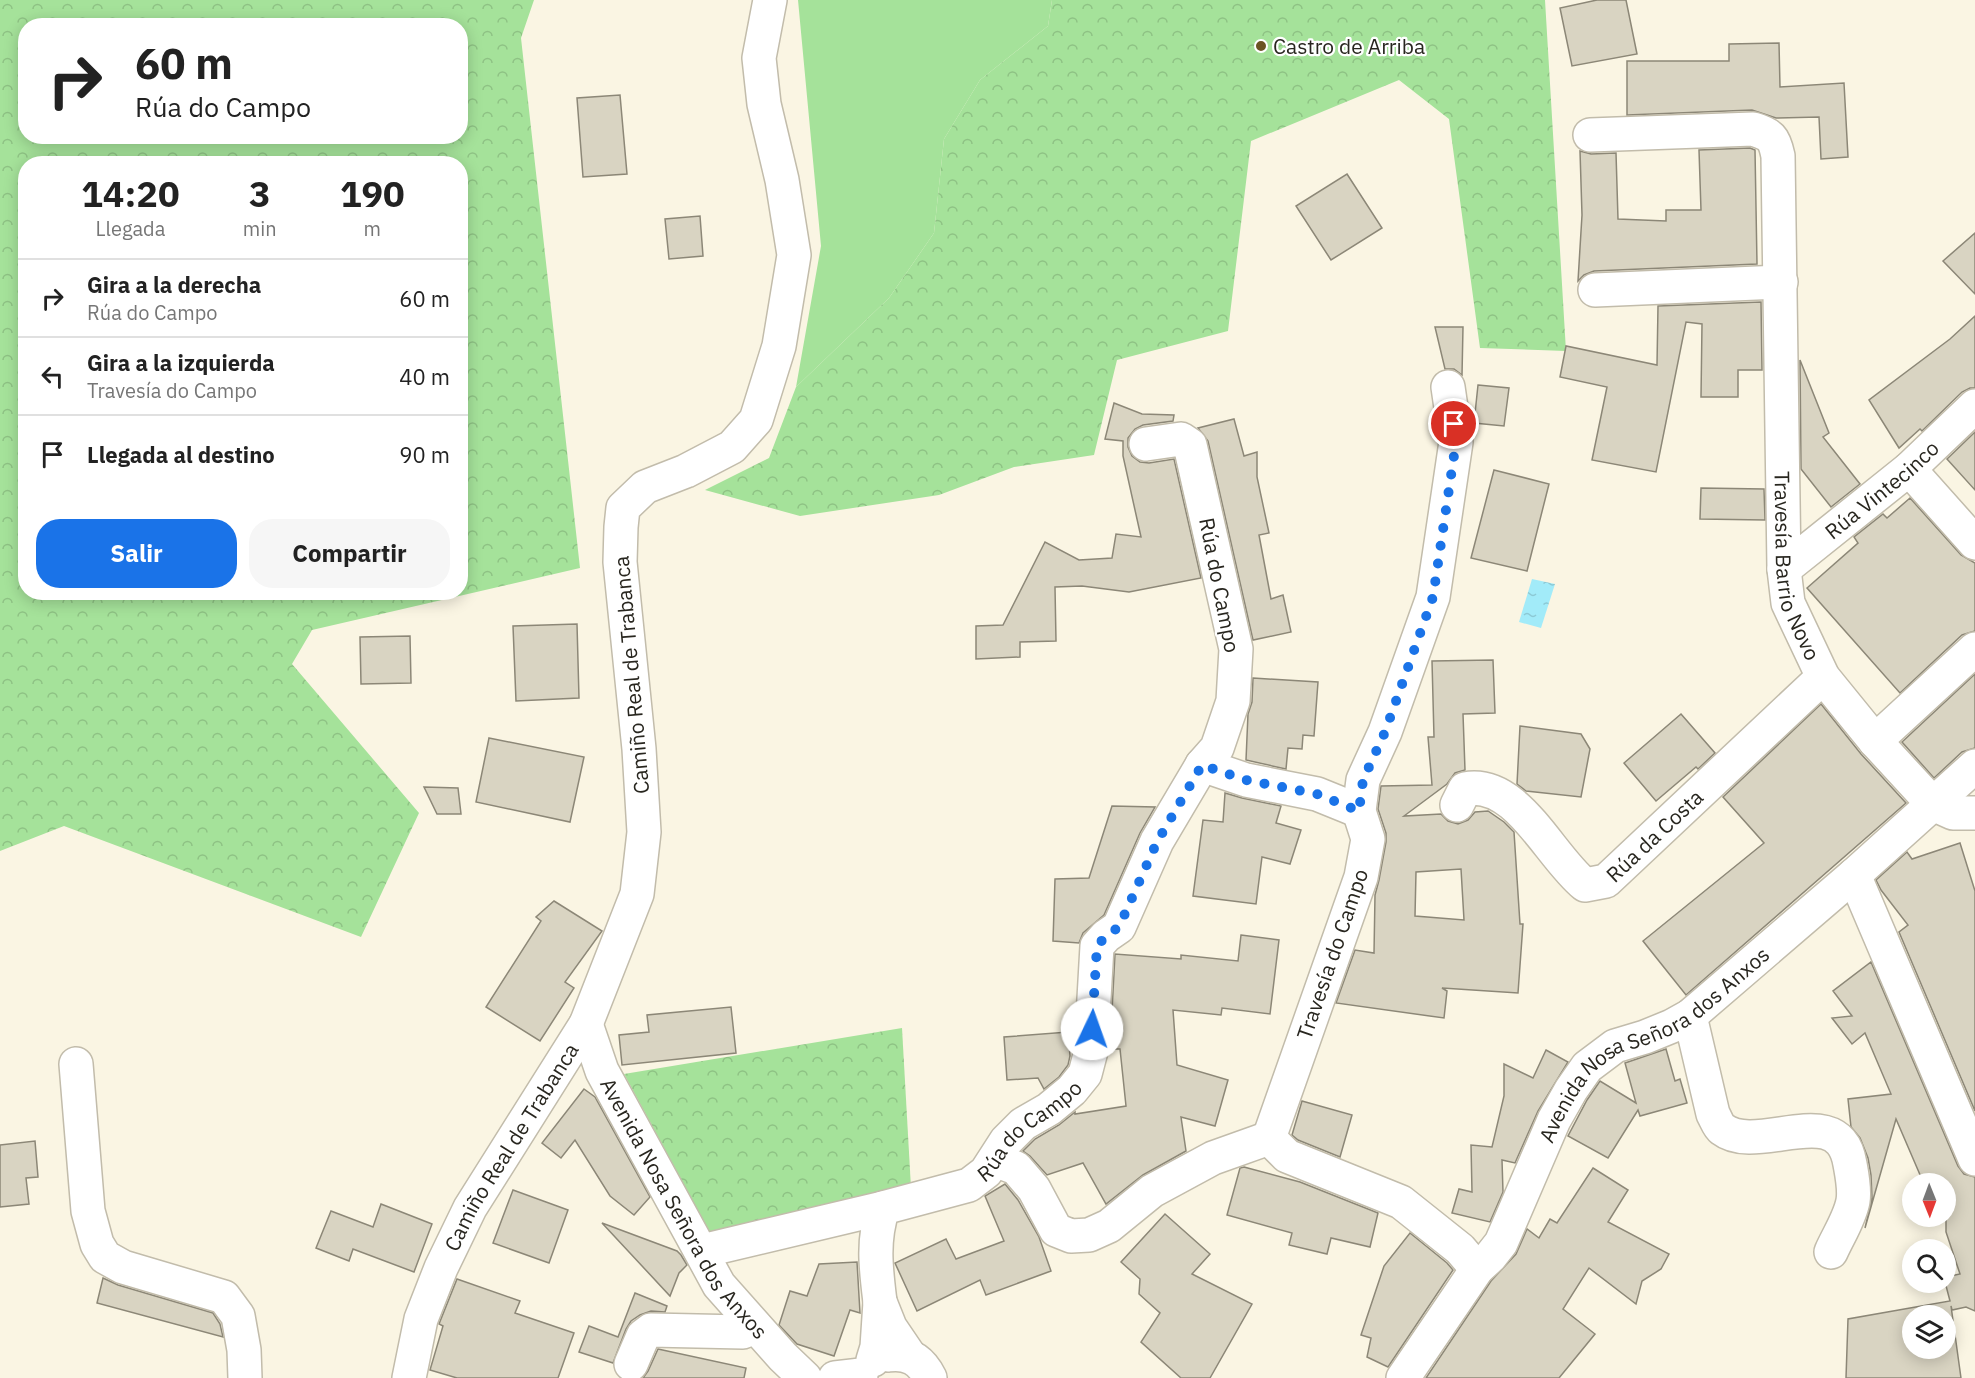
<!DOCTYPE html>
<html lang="es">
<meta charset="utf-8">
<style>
body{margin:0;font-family:"IBM Plex Sans",sans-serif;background:#f6f6f6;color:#222;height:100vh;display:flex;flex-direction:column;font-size:22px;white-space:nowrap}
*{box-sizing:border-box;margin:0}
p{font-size:20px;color:#767676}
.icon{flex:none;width:33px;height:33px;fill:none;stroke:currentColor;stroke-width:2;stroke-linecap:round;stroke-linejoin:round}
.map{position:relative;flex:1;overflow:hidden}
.panel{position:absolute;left:18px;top:156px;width:450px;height:444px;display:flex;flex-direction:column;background:#fff;border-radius:24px;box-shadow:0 3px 15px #0003}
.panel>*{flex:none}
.guide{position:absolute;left:18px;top:18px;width:450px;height:126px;border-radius:24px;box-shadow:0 3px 15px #0003;background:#fff;color:#222;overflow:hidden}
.needle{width:39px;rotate:179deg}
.controls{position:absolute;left:1902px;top:1173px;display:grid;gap:12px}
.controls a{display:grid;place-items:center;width:54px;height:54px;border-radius:50%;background:#fff;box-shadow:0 3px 15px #0003;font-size:30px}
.pin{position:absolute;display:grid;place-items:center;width:51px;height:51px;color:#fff;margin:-26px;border:3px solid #fff;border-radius:50%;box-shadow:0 2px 6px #0007}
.me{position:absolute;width:66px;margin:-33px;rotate:3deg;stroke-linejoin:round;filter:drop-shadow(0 0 4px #0008)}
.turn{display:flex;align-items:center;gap:21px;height:126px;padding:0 18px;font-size:27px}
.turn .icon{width:78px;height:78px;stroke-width:2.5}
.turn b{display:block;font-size:42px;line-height:51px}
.eta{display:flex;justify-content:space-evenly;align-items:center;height:102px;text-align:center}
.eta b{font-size:36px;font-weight:800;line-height:42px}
.button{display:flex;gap:12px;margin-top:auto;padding:12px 18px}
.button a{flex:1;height:69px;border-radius:24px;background:#1a73e8;color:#fff;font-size:24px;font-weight:800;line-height:69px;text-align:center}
.button a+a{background:#f6f6f6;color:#222}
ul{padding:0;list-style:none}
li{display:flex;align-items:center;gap:18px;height:78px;padding:0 18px;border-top:2px solid #e0e0e0}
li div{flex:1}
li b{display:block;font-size:22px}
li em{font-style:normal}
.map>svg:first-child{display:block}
</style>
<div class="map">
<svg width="1975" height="1378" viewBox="0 0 1975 1378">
<defs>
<pattern id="forest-crowns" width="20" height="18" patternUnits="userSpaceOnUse" patternTransform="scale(1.5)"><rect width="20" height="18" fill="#a5e29a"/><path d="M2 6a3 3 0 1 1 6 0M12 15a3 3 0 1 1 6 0" fill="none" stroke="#8ec284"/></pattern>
<pattern id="water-ripples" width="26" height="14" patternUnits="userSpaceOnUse" patternTransform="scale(1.5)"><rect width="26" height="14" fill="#a2ebf9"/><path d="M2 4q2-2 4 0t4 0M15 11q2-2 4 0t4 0" fill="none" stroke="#8cc9d5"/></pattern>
</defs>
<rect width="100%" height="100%" fill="#faf5e3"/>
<path fill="#a5e29a" d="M798,0H1052L1048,26L980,80L944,139L934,233L889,298L796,387L821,246Z"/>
<g fill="url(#forest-crowns)" fill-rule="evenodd">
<path d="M0,0H534L521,38L580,568L312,630L292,664L419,813L361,937L64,826L0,851ZM26,26H460V136H26ZM26,164H460V592H26Z"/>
<path d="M1052,0H1545L1566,351L1480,348L1449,119L1399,80L1251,141L1228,331L1117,360L1094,455L1014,467L939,495L800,516L705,490L769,458L796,387L889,298L934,233L944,139L980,80L1048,26Z"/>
<path d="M902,1028L911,1188L711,1235L624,1074Z"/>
</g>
<path fill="url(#water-ripples)" d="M1532,579L1555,584L1541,628L1519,622Z"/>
<g fill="#d9d4c2" stroke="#8c8777" stroke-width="1.5" fill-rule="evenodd">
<path d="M1597,0H1626L1637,54L1572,66L1560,8Z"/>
<path d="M1779,43L1780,87L1844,83L1848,157L1821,159L1819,117L1776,118L1752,110L1627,115V61H1729V44Z"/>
<path d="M620,95L627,174L583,177L577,98Z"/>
<path d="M1750,148L1755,150L1757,264L1594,271L1584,275L1578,281L1582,215L1580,151L1591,154L1616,153L1618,219L1666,221V210H1701L1699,150Z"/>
<path d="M1347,174L1382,228L1331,260L1296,206Z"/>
<path d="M700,216L703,256L669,259L665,219Z"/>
<path d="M1975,233V294L1943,261Z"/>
<path d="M1761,302L1762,370H1738V397H1701L1702,324L1686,322L1656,472L1592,460L1607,387L1560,377L1566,346L1657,365L1658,306Z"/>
<path d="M1975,316V388H1970L1962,392L1922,431L1920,429L1899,448L1869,400L1950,339Z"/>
<path d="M1435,327H1463L1462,375L1454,369H1445Z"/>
<path d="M1800,360L1829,433L1823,437L1860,484L1831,507L1801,469Z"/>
<path d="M1478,385L1509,388L1504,426L1474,423Z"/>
<path d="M1114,403L1142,414L1174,415L1173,421L1143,425L1135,429L1128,438V447L1132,456L1140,462L1149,463L1174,459L1201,578L1129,592L1082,586L1055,587L1056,641L1020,642V657L976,659V626L1003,625L1045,542L1079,560L1112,558L1116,534L1141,537L1123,456V441L1105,439Z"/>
<path d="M1234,419L1244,456L1257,452V477L1269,533L1259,535L1271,599L1283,595L1291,632L1253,640L1208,441L1198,428Z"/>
<path d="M1975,432V490L1947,459Z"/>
<path d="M1494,470L1549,484L1527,571L1471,558Z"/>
<path d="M1701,488L1764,489L1765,520L1700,519Z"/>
<path d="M1910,498L1961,555L1975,563V631L1962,635L1900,693L1807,588L1858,543L1854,537L1883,514L1887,518Z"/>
<path d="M577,624L579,698L516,701L513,626Z"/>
<path d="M410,636L411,683L361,684L360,637Z"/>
<path d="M1493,660L1495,713L1463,714L1465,770L1455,773L1447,784L1404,816L1441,814L1448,821L1458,824L1468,820L1475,812L1488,811L1504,822L1514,832L1520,924H1523L1518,993L1442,988L1447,991L1444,1018L1336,1003L1355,950L1374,953L1375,895L1379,880L1386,842V833L1378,809L1381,786L1432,785L1428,737H1434L1432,661ZM1461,869L1464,920L1415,916L1416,872Z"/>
<path d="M1975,674V748L1962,752L1934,778L1902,742Z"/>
<path d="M1253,678L1318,682L1314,736L1303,735L1302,749L1288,748L1286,769L1246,760L1248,714L1252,702Z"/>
<path d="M1821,704L1861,754L1906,803L1686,995L1643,941L1764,843L1723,797Z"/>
<path d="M1681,714L1715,753L1698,769L1696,767L1656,801L1624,763Z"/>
<path d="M1520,726L1581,734L1590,749L1581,797L1526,791L1517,784Z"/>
<path d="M489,738L584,757L570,822L476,802Z"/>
<path d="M424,787L458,788L461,814H437Z"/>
<path d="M1225,793L1242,798L1281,806L1276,823L1301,830L1290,864L1262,857L1256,904L1193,896L1203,820L1223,822Z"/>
<path d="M1112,806L1155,807L1140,833L1104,915L1083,933L1079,943L1053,941L1055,879L1089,878Z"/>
<path d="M1960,843L1975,891V1111L1899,932L1908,925L1881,890L1876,880L1907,852L1912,859Z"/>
<path d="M554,901L602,931L565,982L574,988L540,1041L486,1007L541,921L536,917Z"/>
<path d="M1241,935L1279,940L1270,1014L1222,1008L1221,1015L1173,1010L1177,1065L1228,1080L1215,1126L1181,1117L1186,1151L1143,1175L1106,1204L1083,1163L1047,1175L1030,1156L1023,1151L1035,1139L1059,1125L1075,1112V1114L1126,1106L1120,1049H1110L1115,954L1181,959V955L1238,961Z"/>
<path d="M1871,962L1958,1166L1964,1174L1975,1177V1311L1966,1307L1952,1310L1951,1306L1961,1378H1846L1848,1319L1950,1301L1945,1282L1946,1277L1960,1274L1946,1232V1184H1924L1896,1119L1865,1228L1872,1198L1871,1175L1868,1158L1860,1138L1851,1127L1848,1099L1891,1094L1865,1033L1852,1044L1832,1018L1852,1016L1833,991ZM1912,1316H1946V1348H1912Z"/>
<path d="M731,1007L736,1053L622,1065L619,1035L649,1032L647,1015Z"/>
<path d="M1068,1032L1070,1056L1068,1065L1059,1077L1044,1089L1038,1078L1007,1080L1004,1037Z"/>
<path d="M1666,1049L1675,1081L1680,1079L1687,1103L1640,1116L1638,1110L1608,1158L1568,1136L1587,1100L1600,1081L1636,1103L1625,1063Z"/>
<path d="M1546,1050L1568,1062L1538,1111L1515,1163L1502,1160L1503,1192L1490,1222L1452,1213L1459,1189L1472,1192L1471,1145L1492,1147L1504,1096V1064L1533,1078Z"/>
<path d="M584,1089L595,1097L650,1197L634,1215L610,1196L575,1140L561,1158L542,1143Z"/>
<path d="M1302,1101L1352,1115L1340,1157L1298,1140L1292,1135Z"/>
<path d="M35,1141L38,1177L26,1178L29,1204L0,1207V1145Z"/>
<path d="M1244,1167L1300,1182L1378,1213L1370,1247L1331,1238L1327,1254L1289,1245L1292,1233L1227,1215L1240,1168Z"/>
<path d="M1593,1168L1628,1190L1608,1222L1669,1254L1661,1269L1642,1281L1636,1304L1589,1268L1563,1309L1595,1334L1559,1378H1426L1491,1281L1516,1254L1527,1229L1539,1238L1550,1219L1557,1223Z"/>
<path d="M1005,1184L1018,1200L1039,1237L1051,1271L986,1295L980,1280L917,1311L895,1263L946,1239L956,1259L1004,1241L985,1196Z"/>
<path d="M513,1190L568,1210L549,1263L493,1243Z"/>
<path d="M381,1204L432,1224L414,1272L353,1249L349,1261L316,1248L331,1211L373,1227Z"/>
<path d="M1165,1214L1210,1254L1192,1274L1252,1304L1210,1378H1181L1141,1342L1160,1313L1139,1294L1140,1279L1121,1262Z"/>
<path d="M602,1223L677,1251L681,1255L687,1265L679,1273L670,1296Z"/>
<path d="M1410,1233L1447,1263L1453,1270L1388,1367L1367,1357L1371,1338L1361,1335L1384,1266Z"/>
<path d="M857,1262L860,1313L850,1310L834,1356L797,1344L779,1325L790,1291L807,1296L819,1264Z"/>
<path d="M103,1278L118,1285L213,1313L220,1324L223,1337L97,1303Z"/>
<path d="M457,1279L520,1301L515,1313L574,1333L558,1378H457L430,1370L443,1326L439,1324Z"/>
<path d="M635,1293L667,1306L665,1312L651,1311L640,1315L631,1321L626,1329L613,1363L579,1352L589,1326L618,1337Z"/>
<path d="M658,1349L746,1368L744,1378H643L648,1371Z"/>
</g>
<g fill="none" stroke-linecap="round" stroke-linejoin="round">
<g stroke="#c2bcab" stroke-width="36">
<g id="minor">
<path id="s1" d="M1590,135L1753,129C1771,135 1774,137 1778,156L1784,569L1788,603L1823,677L1875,741L1933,804L1953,813H1975"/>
<path d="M1595,290L1781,282"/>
<path d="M1448,387L1456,442L1433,597L1385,732L1363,780L1359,811L1368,839L1361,877L1269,1138L1287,1156L1401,1202L1460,1249L1477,1269"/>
<path d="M1909,469L1975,543"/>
<path id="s2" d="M1784,569L1909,469L1975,406"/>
<path d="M1875,741L1975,649"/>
<path d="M1202,765L1246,780L1317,794L1359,811"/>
<path id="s3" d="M1457,805L1465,789C1517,779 1549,856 1585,885L1606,881L1823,677"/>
<path d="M1854,875L1975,1159"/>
<path d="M1690,1016L1713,1114C1716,1119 1718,1126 1722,1129C1758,1157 1839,1097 1850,1164C1852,1175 1855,1189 1853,1201C1850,1218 1838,1236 1831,1252"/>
<path id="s4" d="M586,1024L602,1071L719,1285L783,1357L805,1378"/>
<path d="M76,1064L88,1211L97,1244L105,1257L123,1267L224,1297L238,1316L244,1350L245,1378"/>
<path d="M995,1160L1016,1168L1034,1189L1056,1230L1071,1236L1089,1235L1109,1226L1152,1191L1213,1158L1269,1138"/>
<path d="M702,1251L883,1208"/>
<path id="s5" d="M880,1302C876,1269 872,1241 883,1208L969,1185L986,1172L1006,1141L1023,1124L1049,1109L1072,1090L1085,1074L1091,1051L1097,946L1106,936L1119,927L1157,841L1202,765L1217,748L1233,701L1236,649L1190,445L1181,439L1146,444"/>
<path d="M888,1355C908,1352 921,1360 930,1378"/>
<path d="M873,1360L877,1347L880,1302L890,1327L909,1355"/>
<path d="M631,1364L643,1336L651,1330L743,1332L755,1326"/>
<path id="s6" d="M409,1378L421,1319L441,1268L470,1208L586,1024L637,894L644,832L639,749L620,562L621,527L623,508L645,487L686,471L732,447L756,420L779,346L794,255L782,180L764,104L759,58L770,0"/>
<path d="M835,1378L861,1375"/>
<path id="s7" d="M1403,1378L1477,1269L1490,1257L1501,1243L1554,1120L1571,1090L1587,1067L1615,1046L1645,1037L1672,1026L1690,1016L1854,875L1975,766"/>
</g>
</g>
<use href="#minor" stroke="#fff" stroke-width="33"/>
</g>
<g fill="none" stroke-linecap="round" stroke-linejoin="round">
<path stroke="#1a73e8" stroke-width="10" stroke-dasharray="0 18" d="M1092,1029L1097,946L1106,936L1119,927L1157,842L1202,765L1246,780L1317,794L1359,811L1363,780L1385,732L1433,597L1456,442L1454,424"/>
</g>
<circle fill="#6b5223" stroke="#fff" stroke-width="2" cx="1261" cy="46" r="6"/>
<g text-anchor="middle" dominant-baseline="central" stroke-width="4.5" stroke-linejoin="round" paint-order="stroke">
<g font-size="21" fill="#28261f" stroke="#fff" text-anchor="start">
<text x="1273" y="46">Castro de Arriba</text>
</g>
<g font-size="21" fill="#28261f" stroke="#fff">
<text stroke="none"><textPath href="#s2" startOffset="126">Rúa Vintecinco</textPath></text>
<text stroke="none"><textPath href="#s1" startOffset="615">Travesía Barrio Novo</textPath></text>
<text transform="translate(1220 585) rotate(79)">Rúa do Campo</text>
<text transform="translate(631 675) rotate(-95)">Camiño Real de Trabanca</text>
<text stroke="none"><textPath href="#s3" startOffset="266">Rúa da Costa</textPath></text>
<text transform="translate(1332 954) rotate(-71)">Travesía do Campo</text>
<text stroke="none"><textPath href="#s7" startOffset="429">Avenida Nosa Señora dos Anxos</textPath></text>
<text stroke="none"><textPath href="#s5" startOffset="266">Rúa do Campo</textPath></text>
<text stroke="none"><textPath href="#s6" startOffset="255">Camiño Real de Trabanca</textPath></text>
<text stroke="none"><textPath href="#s4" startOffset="210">Avenida Nosa Señora dos Anxos</textPath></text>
</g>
</g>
</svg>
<div class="controls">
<a><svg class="needle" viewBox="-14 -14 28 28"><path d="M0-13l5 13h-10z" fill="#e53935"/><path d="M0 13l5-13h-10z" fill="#767676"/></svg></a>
<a><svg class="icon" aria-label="search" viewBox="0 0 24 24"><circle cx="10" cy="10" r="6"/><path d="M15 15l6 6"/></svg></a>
<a><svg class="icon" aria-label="layers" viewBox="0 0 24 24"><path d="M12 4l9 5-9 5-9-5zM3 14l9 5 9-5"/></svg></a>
</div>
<div class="pin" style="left:1454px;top:424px;background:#d93025"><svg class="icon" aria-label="arrive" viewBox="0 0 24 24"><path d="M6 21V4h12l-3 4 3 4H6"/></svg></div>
<svg class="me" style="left:1092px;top:1029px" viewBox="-20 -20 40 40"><circle r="19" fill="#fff"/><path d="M0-13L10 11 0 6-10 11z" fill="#1a73e8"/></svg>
<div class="guide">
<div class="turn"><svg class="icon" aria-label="right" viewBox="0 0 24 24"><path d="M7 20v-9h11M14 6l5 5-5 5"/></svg><div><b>60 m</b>Rúa do Campo</div></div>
</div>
<section class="panel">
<div class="eta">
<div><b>14:20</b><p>Llegada</p></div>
<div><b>3</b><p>min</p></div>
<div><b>190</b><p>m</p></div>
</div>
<ul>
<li><svg class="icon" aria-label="right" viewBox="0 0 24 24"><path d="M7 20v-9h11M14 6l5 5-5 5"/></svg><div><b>Gira a la derecha</b><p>Rúa do Campo</p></div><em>60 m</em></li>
<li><svg class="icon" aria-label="left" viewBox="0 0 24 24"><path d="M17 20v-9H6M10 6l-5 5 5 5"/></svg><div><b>Gira a la izquierda</b><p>Travesía do Campo</p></div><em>40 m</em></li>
<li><svg class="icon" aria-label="arrive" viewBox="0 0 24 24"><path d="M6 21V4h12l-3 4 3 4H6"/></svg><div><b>Llegada al destino</b></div><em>90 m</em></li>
</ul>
<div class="button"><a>Salir</a><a>Compartir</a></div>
</section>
</div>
